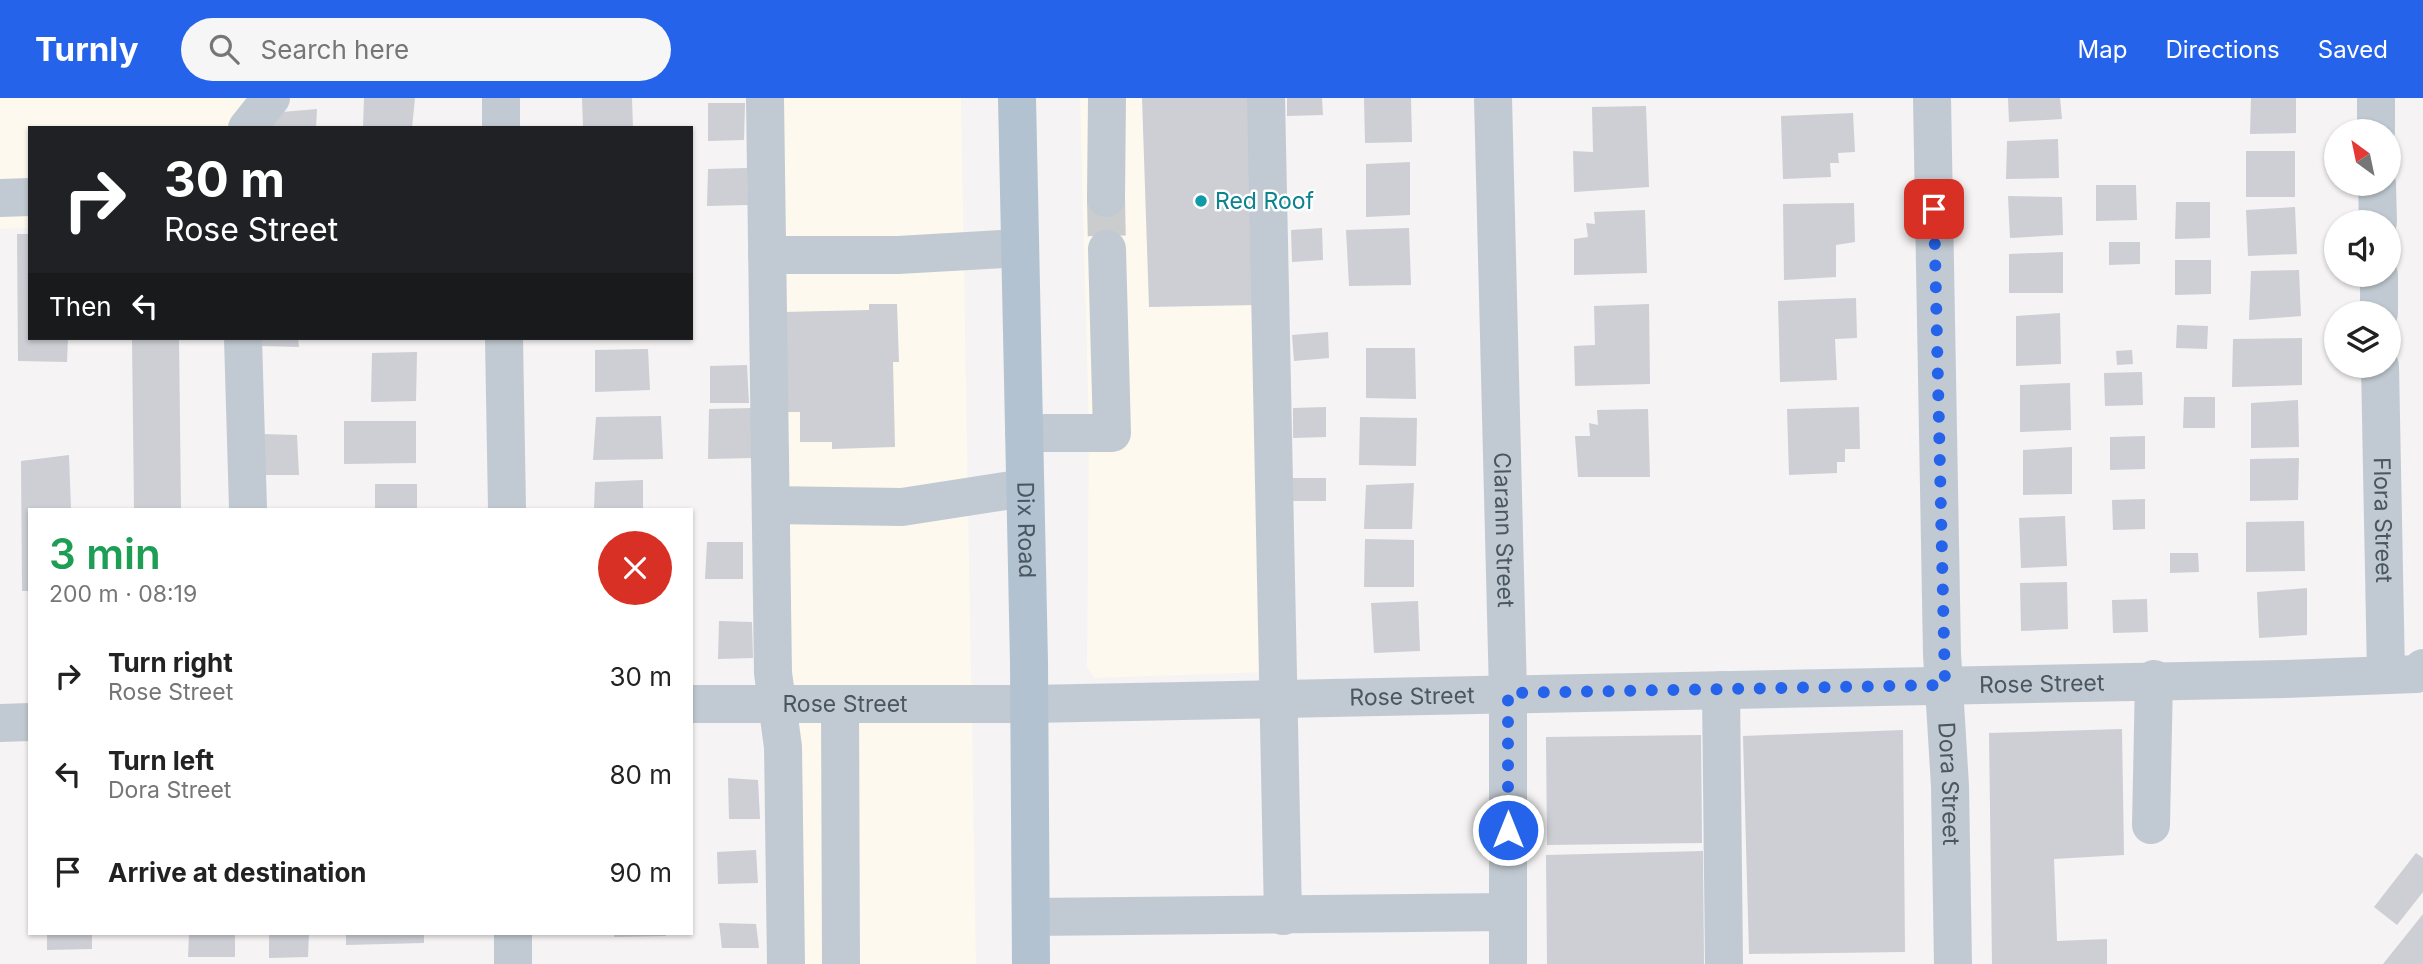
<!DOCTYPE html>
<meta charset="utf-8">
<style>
body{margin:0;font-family:Inter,sans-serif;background:#f6f6f6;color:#222;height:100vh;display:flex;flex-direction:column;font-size:26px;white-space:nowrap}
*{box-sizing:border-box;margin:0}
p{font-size:23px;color:#767676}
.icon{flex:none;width:38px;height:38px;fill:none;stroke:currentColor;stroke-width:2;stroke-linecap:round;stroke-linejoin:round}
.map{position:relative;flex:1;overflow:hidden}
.details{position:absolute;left:28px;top:410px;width:665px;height:427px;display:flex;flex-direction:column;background:#fff;border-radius:0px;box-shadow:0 2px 5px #0004}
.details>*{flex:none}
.banner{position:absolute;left:28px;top:28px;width:665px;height:214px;border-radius:0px;box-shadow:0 2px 5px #0004;background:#202124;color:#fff;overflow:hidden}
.needle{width:46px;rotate:327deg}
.controls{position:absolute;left:2324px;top:21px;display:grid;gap:14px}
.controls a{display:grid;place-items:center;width:77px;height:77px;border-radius:50%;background:#fff;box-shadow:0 2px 5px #0004;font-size:35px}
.pin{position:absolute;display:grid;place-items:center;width:60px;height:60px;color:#fff;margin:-30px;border-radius:14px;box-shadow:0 4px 10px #0006}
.me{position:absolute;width:77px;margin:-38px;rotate:0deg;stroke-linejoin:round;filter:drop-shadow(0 0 5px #0008)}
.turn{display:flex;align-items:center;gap:24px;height:147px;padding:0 21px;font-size:32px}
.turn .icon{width:91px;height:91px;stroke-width:2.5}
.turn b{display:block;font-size:49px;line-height:60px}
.then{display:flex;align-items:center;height:66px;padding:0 21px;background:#0003;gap:14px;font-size:26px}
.round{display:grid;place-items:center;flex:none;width:74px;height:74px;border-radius:37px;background:#f6f6f6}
.summary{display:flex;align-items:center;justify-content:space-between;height:119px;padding:0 21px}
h1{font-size:42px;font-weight:600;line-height:52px;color:#1e9e55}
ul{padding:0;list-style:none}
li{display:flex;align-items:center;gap:21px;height:98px;padding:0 21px}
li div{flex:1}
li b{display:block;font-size:26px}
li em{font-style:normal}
header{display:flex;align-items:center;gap:42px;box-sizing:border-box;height:98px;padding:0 35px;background:#2563eb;color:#fff}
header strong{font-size:33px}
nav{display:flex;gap:38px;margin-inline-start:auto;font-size:24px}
.search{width:490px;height:63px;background:#f6f6f6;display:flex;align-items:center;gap:18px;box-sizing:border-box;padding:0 24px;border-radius:38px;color:#767676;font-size:26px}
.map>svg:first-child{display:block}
</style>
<header>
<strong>Turnly</strong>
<div class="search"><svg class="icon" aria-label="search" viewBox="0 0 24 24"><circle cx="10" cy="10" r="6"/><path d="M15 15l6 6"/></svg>Search here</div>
<nav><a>Map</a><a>Directions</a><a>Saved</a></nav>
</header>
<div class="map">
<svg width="2423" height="866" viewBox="0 0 2423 866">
<rect width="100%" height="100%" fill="#f5f3f3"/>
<g fill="#fdf9ef">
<path d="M0,0H263L239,30H30V130L0,131Z"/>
<path d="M750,0H961L976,866H768Z"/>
<path d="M1080,0H1278L1291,573L1094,580L1087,568L1089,333Z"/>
</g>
<g fill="#cdcfd5">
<path d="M364,0H415L412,30H363Z"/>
<path d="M582,0H632L633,30H583Z"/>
<path d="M1142,0H1255L1257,207L1149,209Z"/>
<path d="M1287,0H1322L1323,17L1287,18Z"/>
<path d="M1364,0H1411L1412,44L1365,45Z"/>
<path d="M2008,0H2060L2062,21L2009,24Z"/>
<path d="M2251,0H2296V35L2250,36Z"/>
<path d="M708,5H745L744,42L708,43Z"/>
<path d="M1646,8L1649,89L1574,94L1573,53L1593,54L1592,9Z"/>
<path d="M317,11L316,30H269L270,15Z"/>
<path d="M1853,15L1855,54L1838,55L1839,65H1830L1831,79L1783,81L1781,18Z"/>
<path d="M2058,41L2059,80L2006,81L2007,43Z"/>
<rect x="2246" y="53" width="49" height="46"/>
<path d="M1410,64V117L1366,119V66Z"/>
<path d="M747,70L748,107L707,108L708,71Z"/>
<path d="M2096,87H2136L2137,122L2096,123Z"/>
<path d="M2008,98L2062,99L2063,137L2010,140Z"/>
<path d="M2176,104H2210V140L2175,141Z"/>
<path d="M1854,105L1855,144L1836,147V179L1784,182L1783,106Z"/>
<path d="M2295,109L2297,156L2248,158L2246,112Z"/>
<path d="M1645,112L1647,175L1574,177V141L1588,139L1586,125L1595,126L1594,114Z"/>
<path d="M1322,130L1323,162L1292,164L1291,132Z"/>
<path d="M1409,130L1411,187L1349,188L1346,132Z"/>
<path d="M17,136H30V240H68L67,264L18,263Z"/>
<path d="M2109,144H2140V166L2109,167Z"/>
<path d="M2063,154V195H2009V156Z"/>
<path d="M2175,162H2211V196L2175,197Z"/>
<path d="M2299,172L2301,218L2249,222L2251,173Z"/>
<path d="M1856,200L1857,240L1835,241L1837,282L1780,284L1778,203Z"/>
<path d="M869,206H897L899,264H893L895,349L832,351V344H800V314H785L783,214L869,212Z"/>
<path d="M1649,206L1650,286L1575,288L1574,248L1595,247L1594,208Z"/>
<path d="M2060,215L2061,266L2016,268V218Z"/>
<path d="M2177,227L2208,228L2207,251L2176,250Z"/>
<path d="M1328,234L1329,260L1294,263L1292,237Z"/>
<path d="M132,240H179L181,411H134Z"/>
<path d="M261,240H298L299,249L261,248Z"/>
<path d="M2302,240V287L2232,289L2233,241Z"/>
<path d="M1366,250H1415L1416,301L1366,300Z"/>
<path d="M648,251L650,292L595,294V252Z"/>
<path d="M2132,252L2133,266L2117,267L2116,253Z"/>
<path d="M417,254L416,303L371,304L372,255Z"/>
<path d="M747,267L749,305H710V268Z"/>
<path d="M2142,274L2143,307L2105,308L2104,275Z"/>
<path d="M2070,285L2071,332L2020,334V287Z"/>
<path d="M2184,299H2215V330H2183Z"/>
<path d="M2298,302L2299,349L2251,350V305Z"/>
<path d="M1326,309V339L1293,340V310Z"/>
<path d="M1859,309L1860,351H1845V364H1837V375L1789,377L1787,311Z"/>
<path d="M753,310L752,360L708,361L709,311Z"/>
<path d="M1648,311L1650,379H1578L1575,338H1590L1589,325L1598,327L1597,312Z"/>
<path d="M661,318L663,361L593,362L596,319Z"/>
<path d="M1360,319L1417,320L1416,368L1359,367Z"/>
<path d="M344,323H416V365L344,366Z"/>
<path d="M262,336L297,337L299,377H263Z"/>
<path d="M2145,338V371L2110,372V339Z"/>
<path d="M2072,349V396L2023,397V352Z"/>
<path d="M69,357L71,411H30V493H22L21,363Z"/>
<path d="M2299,360L2298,402L2250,403V361Z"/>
<path d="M1291,380H1326V403H1292Z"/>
<path d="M643,382V411H594L595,384Z"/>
<path d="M1414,385L1412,431H1364L1366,387Z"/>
<rect x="375" y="386" width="42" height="25"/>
<path d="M2145,401V431L2113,432L2112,402Z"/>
<path d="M2065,418L2067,468L2021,470L2019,420Z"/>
<path d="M2304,423L2305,473L2246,474V424Z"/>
<path d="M1365,441L1414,442V489H1364Z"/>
<path d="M707,444H743V481H705Z"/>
<path d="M2170,455H2198L2199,474L2170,475Z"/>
<path d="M2067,484L2068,531L2021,533L2020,485Z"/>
<path d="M2307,490V537L2259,540L2257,494Z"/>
<path d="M2147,501L2148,534L2113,535L2112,502Z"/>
<path d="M1418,503L1420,553L1374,555L1371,505Z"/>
<path d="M719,523L752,524L753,560L718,561Z"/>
<path d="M2122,631L2124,757L2054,761L2057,843L2107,841V866H1992L1989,635Z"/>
<path d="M1903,632L1905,854L1749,856L1743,638Z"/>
<path d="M1701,637L1702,745L1547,747L1546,639Z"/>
<path d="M728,680L758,682L760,721H729Z"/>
<path d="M756,752L758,785L718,786L717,754Z"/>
<path d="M1703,753L1704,866H1547L1546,757Z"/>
<path d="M2416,755L2423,760V794L2397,827L2374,809Z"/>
<path d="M2423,816V866H2383Z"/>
<path d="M719,825L756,826L759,850H722Z"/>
<path d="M47,835H92V851L47,852Z"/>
<path d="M189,835H235V859H188Z"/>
<path d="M269,835H309L308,859L269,860Z"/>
<path d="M346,835H424V845L346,847Z"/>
<path d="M614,835H666V838L614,839Z"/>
</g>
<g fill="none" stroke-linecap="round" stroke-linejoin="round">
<path stroke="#caccce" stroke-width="38" stroke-dasharray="38 19" stroke-linecap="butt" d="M1106,100L1107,151"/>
<g stroke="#c1cad2" stroke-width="38">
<path d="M501,0V30"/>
<path d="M765,0L773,575L783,649L786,866"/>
<path d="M1266,0L1283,818"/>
<path id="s1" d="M1493,0L1508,595V866"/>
<path id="s2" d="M1932,0L1942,556L1950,688L1953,866"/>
<path d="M2376,0V33"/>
<path d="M247,30L271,0"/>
<path d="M2377,86L2378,124"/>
<path d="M0,100L30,99"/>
<path d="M1106,100L1107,0"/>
<path d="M767,157H898L1020,150"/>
<path d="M2379,177V215"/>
<path d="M243,240L248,411"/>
<path d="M504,240L507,411"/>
<path id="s3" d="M2380,268L2386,576"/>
<path d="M1024,335H1112L1107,151"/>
<path d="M771,407L902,409L1025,390"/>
<path d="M1721,592L1724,866"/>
<path id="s4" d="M691,606H1029L2285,581L2416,576L2423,570"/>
<path d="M840,606L841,866"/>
<path d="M0,625L30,624"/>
<path d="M2151,727L2154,581"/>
<path d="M1031,819L1508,814"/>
<path d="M513,835V866"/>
</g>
<path stroke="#b3c2d1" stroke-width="38" id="s5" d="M1017,0L1029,564L1031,866"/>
</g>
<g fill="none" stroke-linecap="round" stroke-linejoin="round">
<path stroke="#2563eb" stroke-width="12" stroke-dasharray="0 21.6" d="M1508,732V595L1945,587L1934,111"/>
</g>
<circle fill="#0f9aa8" stroke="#fff" stroke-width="2.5" cx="1201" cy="103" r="7"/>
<g text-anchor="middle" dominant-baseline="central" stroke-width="5" stroke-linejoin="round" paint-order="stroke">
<g font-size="23" fill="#0d838f" stroke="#fff" text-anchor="start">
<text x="1215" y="103">Red Roof</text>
</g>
<g font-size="23" fill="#4a5661" stroke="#fff">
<text stroke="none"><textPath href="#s3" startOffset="154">Flora Street</textPath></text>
<text stroke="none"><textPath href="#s5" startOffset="432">Dix Road</textPath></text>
<text stroke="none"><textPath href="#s1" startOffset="432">Clarann Street</textPath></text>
<text stroke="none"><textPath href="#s4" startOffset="1351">Rose Street</textPath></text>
<text stroke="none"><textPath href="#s4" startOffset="721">Rose Street</textPath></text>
<text stroke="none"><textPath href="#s4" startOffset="154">Rose Street</textPath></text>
<text stroke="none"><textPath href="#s2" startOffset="686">Dora Street</textPath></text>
</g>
</g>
</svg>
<div class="controls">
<a><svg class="needle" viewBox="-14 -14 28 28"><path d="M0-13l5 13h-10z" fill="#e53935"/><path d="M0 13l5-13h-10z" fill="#767676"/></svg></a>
<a><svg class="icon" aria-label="sound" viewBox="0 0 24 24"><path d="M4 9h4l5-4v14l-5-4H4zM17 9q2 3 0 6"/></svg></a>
<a><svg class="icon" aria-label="layers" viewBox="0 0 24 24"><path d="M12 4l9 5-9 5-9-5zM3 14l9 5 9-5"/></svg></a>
</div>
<div class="pin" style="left:1934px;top:111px;background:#d93025"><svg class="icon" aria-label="arrive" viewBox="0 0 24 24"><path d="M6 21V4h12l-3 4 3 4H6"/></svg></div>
<svg class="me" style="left:1508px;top:732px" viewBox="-20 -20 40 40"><circle r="17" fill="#2563eb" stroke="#fff" stroke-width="3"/><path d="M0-11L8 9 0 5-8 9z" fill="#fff"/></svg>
<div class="banner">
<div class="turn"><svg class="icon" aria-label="right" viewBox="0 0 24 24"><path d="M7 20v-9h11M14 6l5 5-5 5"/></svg><div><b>30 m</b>Rose Street</div></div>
<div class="then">Then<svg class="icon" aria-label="left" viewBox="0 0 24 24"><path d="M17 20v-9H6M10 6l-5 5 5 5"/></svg></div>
</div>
<section class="details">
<div class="summary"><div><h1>3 min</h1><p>200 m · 08:19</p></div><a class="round" style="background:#d93025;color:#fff"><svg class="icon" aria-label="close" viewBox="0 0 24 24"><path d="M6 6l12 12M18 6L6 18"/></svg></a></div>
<ul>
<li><svg class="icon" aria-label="right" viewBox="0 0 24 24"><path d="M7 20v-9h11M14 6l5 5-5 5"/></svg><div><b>Turn right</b><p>Rose Street</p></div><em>30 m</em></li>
<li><svg class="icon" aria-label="left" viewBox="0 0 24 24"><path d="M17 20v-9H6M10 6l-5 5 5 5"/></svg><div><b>Turn left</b><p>Dora Street</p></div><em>80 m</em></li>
<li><svg class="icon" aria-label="arrive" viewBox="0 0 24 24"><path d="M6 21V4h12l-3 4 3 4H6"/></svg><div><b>Arrive at destination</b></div><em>90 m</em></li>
</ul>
</section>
</div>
